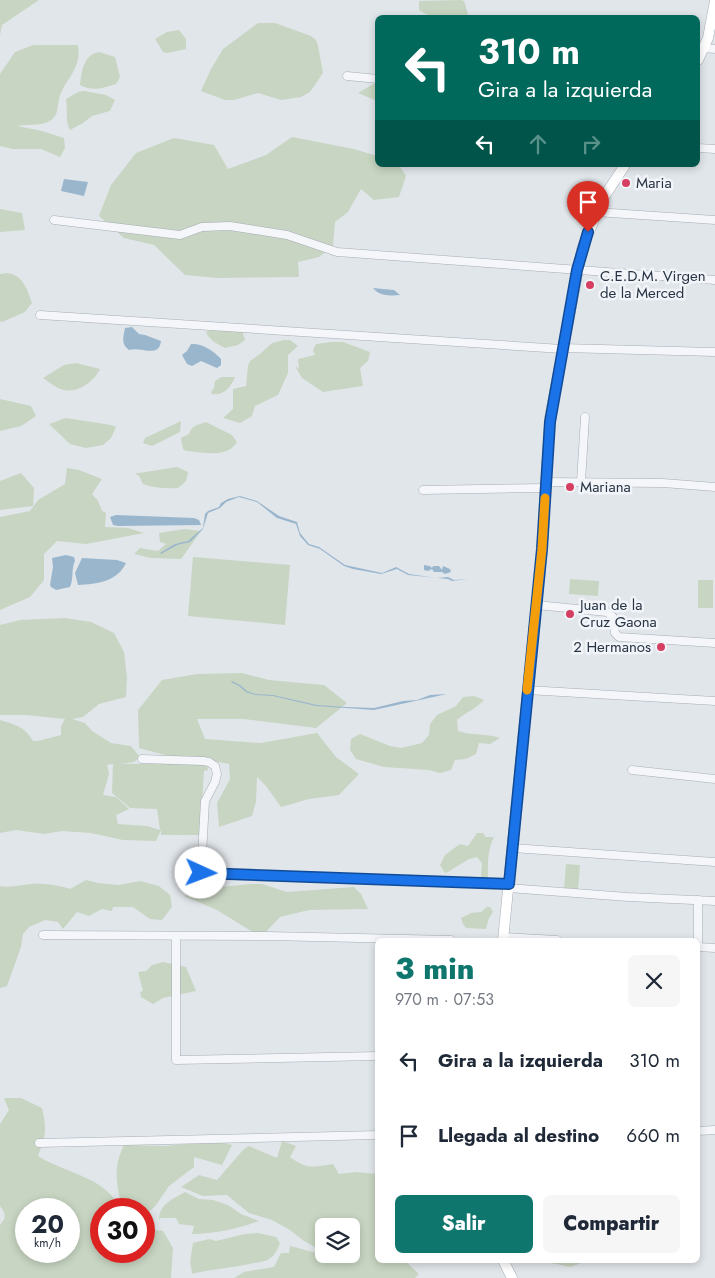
<!DOCTYPE html>
<html lang="es">
<meta charset="utf-8">
<style>
body{margin:0;font-family:Jost,sans-serif;background:#f6f6f7;color:#1f2937;height:100vh;display:flex;flex-direction:column;font-size:19px;white-space:nowrap}
*{box-sizing:border-box;margin:0}
p{font-size:16px;color:#747a83}
.icon{flex:none;width:28px;height:28px;fill:none;stroke:currentColor;stroke-width:2;stroke-linecap:round;stroke-linejoin:round}
.map{position:relative;flex:1;overflow:hidden}
.details{position:absolute;left:375px;top:938px;width:325px;height:325px;display:flex;flex-direction:column;background:#fff;border-radius:8px;box-shadow:0 2px 8px #0003}
.details>*{flex:none}
.guide{position:absolute;left:375px;top:15px;width:325px;height:152px;border-radius:8px;box-shadow:0 2px 8px #0003;background:#00695c;color:#fff;overflow:hidden}
.tools{position:absolute;left:315px;top:1218px;display:grid;gap:10px}
.tools a{display:grid;place-items:center;width:45px;height:45px;border-radius:8px;background:#fff;box-shadow:0 2px 8px #0003;font-size:25px}
.speed{position:absolute;left:15px;top:1198px;display:flex;gap:10px;font-size:25px;font-weight:700;text-align:center}
.speed>*{display:grid;place-content:center;width:65px;height:65px;border-radius:50%;background:#fff;box-shadow:0 2px 8px #0003;line-height:1}
.speed small{font-size:12px;font-weight:400}
.speed .limit{border:8px solid #d22;background:#fff;color:#111}
.pin{position:absolute;display:grid;place-items:center;width:42px;height:42px;color:#fff;margin:-51px -21px;border-radius:50% 50% 50% 0;rotate:-45deg;box-shadow:0 0 5px #0007}
.pin .icon{rotate:45deg}
.me{position:absolute;width:55px;margin:-28px;rotate:92deg;stroke-linejoin:round;filter:drop-shadow(0 0 4px #0008)}
.turn{display:flex;align-items:center;gap:18px;height:105px;padding:0 20px;font-size:22px}
.turn .icon{width:65px;height:65px;stroke-width:2.5}
.turn b{display:block;font-size:35px;line-height:42px}
.lanes{display:flex;align-items:center;height:48px;padding:0 20px;background:#0003;justify-content:center;gap:25px;direction:ltr}
.lanes .off{opacity:.35}
.round{display:grid;place-items:center;flex:none;width:52px;height:52px;border-radius:8px;background:#f6f6f7}
.head{display:flex;align-items:center;justify-content:space-between;height:85px;padding:0 20px}
h1{font-size:30px;font-weight:800;line-height:38px;color:#0f766e}
.action{display:flex;gap:10px;margin-top:auto;padding:10px 20px}
.action a{flex:1;height:58px;border-radius:8px;background:#0f766e;color:#fff;font-size:20px;font-weight:800;line-height:58px;text-align:center}
.action a+a{background:#f6f6f7;color:#1f2937}
ul{padding:0;list-style:none}
li{display:flex;align-items:center;gap:15px;height:75px;padding:0 20px}
li div{flex:1}
li b{display:block;font-size:19px}
li em{font-style:normal}
.map>svg:first-child{display:block}
</style>
<div class="map">
<svg width="715" height="1278" viewBox="0 0 715 1278">
<rect width="100%" height="100%" fill="#e1e6eb"/>
<g fill="#c8d5c2" fill-rule="evenodd">
<path d="M0,0H39L2,25L0,35Z"/>
<path d="M461,0L464,1L468,14L465,17H431L419,10V1Z"/>
<path d="M258,23H275L311,36L316,40L318,46L323,73L310,92L301,97L281,100L258,93L234,100H225L201,91L211,69L223,49Z"/>
<path d="M179,30L186,39V49L167,53L163,52L155,39L167,32Z"/>
<path d="M33,45H78C82,71 64,79 59,99C57,109 59,116 48,122C39,126 26,124 17,126L42,131L64,138L65,148L60,157L41,149H13L0,146V74L15,52Z"/>
<path d="M99,52L115,57L120,77L116,84C103,88 93,92 80,85C82,71 83,55 99,52Z"/>
<path d="M377,77V101L358,93L375,83Z"/>
<path d="M84,91L106,95L115,100L110,111L92,116L83,123L70,130C65,122 68,110 66,99L78,92Z"/>
<path d="M292,137L354,149L377,156L378,165H399L406,176L399,197L374,200L361,189L348,212L335,222L333,246L319,257L298,262L299,277L218,278L185,275L154,245L124,238L99,216L111,185L136,153L174,138L214,145L228,169L266,155Z"/>
<path d="M0,209L22,213L25,230L0,232Z"/>
<path d="M7,273C23,275 27,289 32,303L25,312L2,322L0,321V274Z"/>
<path d="M214,329L242,331L245,340L238,345L225,348L214,342L208,336L206,332Z"/>
<path d="M284,340H290L298,346L288,355V373L278,395L255,406L252,416L240,423L223,418L233,409V389L246,386L248,366L250,361L260,354L272,343Z"/>
<path d="M331,342H343L370,352L368,361L360,368L363,386L323,392L302,378L295,366L299,369L298,359L315,355L313,350L316,344Z"/>
<path d="M76,363L100,369C94,381 79,393 64,390C57,389 49,382 43,378L64,365Z"/>
<path d="M221,377H235C231,387 224,396 212,394L211,392L214,388L215,381Z"/>
<path d="M0,399L31,406L36,416L21,426L0,431Z"/>
<path d="M66,418L111,425L116,427L111,438L103,445L86,448L70,444L49,424Z"/>
<path d="M181,421L180,432L152,446L143,443L145,438Z"/>
<path d="M206,422L232,435L237,442C227,459 202,452 186,451L183,449L181,438L189,434C192,425 198,425 206,422Z"/>
<path d="M177,467L188,472L186,481L178,488C166,489 154,488 143,484L139,476L135,473H139Z"/>
<path d="M67,468L79,470L102,479L92,494L98,501L102,511L106,513L105,527L128,528L144,533L86,544L57,541L44,554V580L30,597L0,610V517L30,511L38,500L65,484Z"/>
<path d="M21,473L34,488L33,506L0,510V481Z"/>
<path d="M185,529L201,531L181,559L151,558L134,554L140,548L158,551L166,544L160,542L159,533Z"/>
<path d="M193,557L290,565L285,625L188,616Z"/>
<path d="M570,579L599,581L598,596L569,594Z"/>
<rect x="698" y="580" width="15" height="28"/>
<path d="M65,618L91,622L114,633L124,652L127,678L126,697L99,704L83,717L72,719L85,723L92,731L111,743L131,746L140,757L134,762L120,764L207,763L208,770L204,771L200,835H161V830L156,841L123,840L91,833L62,831L44,834L16,830L0,833V720C16,725 24,726 33,741H38L61,735V726L65,719L25,715H0V625L20,620ZM113,764L112,793L130,808L157,809L160,830L147,826L118,824L116,815L129,809L116,797L103,795L109,774L107,765Z"/>
<path d="M242,673L269,680L324,685L347,703L316,728L244,719H197L205,739L261,743L317,733L336,757L359,774L339,795L309,799L281,807L266,786L257,777L256,802L252,816L219,827L217,803L230,779L229,764L197,758L169,756L139,748L138,710L162,680L197,674Z"/>
<path d="M474,696L484,700C476,709 466,712 457,720L458,731C472,736 486,733 500,738L490,744L479,743L476,754L466,759L455,760L451,770L440,773L429,770L384,767L356,759L350,750L351,739L360,734L390,746L401,748L422,743L429,735L430,724L437,715L456,706L463,697Z"/>
<path d="M477,833H483L486,837H494C487,851 488,863 488,878L486,880L481,877L482,863L477,857L469,859L448,872L445,873L440,865L445,855L460,844L468,846Z"/>
<path d="M566,864L580,865L578,890L564,889Z"/>
<path d="M86,880L98,883L119,885L140,881L159,886L170,895L172,907L162,920L150,919L133,907H113L112,911L102,909L89,916L77,912L63,929L58,922L45,920L29,927L23,934L21,947L7,986L0,988V886C11,888 20,885 31,884C43,883 59,885 70,889Z"/>
<path d="M250,884H262L287,892L354,887L361,894L368,909L309,910L280,917L261,937L217,910L184,896L201,889Z"/>
<path d="M487,907H490L493,912L489,918L486,929L466,928L463,924L461,918L471,913L481,912Z"/>
<path d="M163,962L186,967L196,991L163,998L153,1004L141,997L140,992L143,991L138,972L146,971L152,965Z"/>
<path d="M4,1098H21L42,1108C47,1130 46,1134 38,1156C60,1170 94,1176 111,1195C115,1199 117,1204 120,1209H101V1251H144V1229L163,1231L173,1248L171,1278H0V1225L5,1218L4,1212L0,1206V1124L9,1110ZM26,1209H69V1251H26Z"/>
<path d="M217,1141L232,1145L222,1165L194,1157V1167L169,1186L156,1205L144,1217V1209H134L120,1200C116,1177 114,1166 124,1145L165,1146Z"/>
<path d="M282,1141L296,1146L290,1157C307,1170 314,1167 333,1164L339,1174L356,1172L377,1174L378,1260H404L419,1274L415,1278H234L244,1272L274,1267L281,1253H289L290,1246L332,1257L328,1254H351V1226H324V1252L304,1241L290,1230L272,1220L249,1213L227,1195L203,1196L181,1187L199,1175L217,1180L243,1150L249,1146L277,1158Z"/>
<path d="M185,1192L199,1199L213,1200L228,1205L241,1214L259,1221C237,1229 215,1234 192,1234L194,1226L179,1224L176,1218H160L159,1220C159,1204 173,1199 185,1192Z"/>
<path d="M258,1233L276,1237L280,1243C278,1249 275,1255 269,1259C265,1262 259,1262 254,1263C232,1268 213,1269 191,1274L192,1273L190,1262L193,1243L209,1239L216,1241L245,1234Z"/>
<path d="M537,1260H601L585,1262L570,1267Z"/>
</g>
<g fill="#9ab6cd">
<path d="M64,179L88,182L84,196L61,191Z"/>
<path d="M373,288L394,290L400,295C390,296 379,296 373,288Z"/>
<path d="M132,327L139,334L145,335L161,341C159,359 141,346 129,350C121,344 123,338 125,328Z"/>
<path d="M191,344C202,343 214,351 221,359V365L217,368L201,361L192,366L187,364L182,355L187,351Z"/>
<path d="M240,496L257,501L279,516L297,522L300,533L309,544L319,547L345,565L382,573L396,567L409,574L437,578L448,577L454,580L468,579L452,581L448,579L408,575L397,569L381,574L353,569L344,566L320,549L308,545L300,536L296,524L277,518L257,502L239,497L226,502L220,508L208,513L203,529L190,542L177,545L161,554L160,553L175,544L188,541L203,528L205,514L208,511L219,507L221,503L228,499Z"/>
<path d="M116,515L194,518L199,520L201,525L118,526L113,525L110,517Z"/>
<path d="M66,555L74,557L75,561C71,569 74,578 70,587L56,590L51,587L50,585L53,567L52,558Z"/>
<path d="M82,558L117,560L126,563C117,582 97,584 78,585L75,573Z"/>
<path d="M424,565L430,566L432,568L433,566H439L442,570L443,566L450,569L451,572L445,574L442,572H434L432,569L428,571L424,570Z"/>
<path d="M232,681L240,685L247,691L255,694L273,695L317,705L346,707L374,708L403,701L417,700L430,695L447,694L374,710L346,708L316,706L273,696L255,695L246,692L239,686L231,682Z"/>
</g>
<g fill="none" stroke-linecap="round" stroke-linejoin="round">
<g stroke="#a6adb6" stroke-width="9">
<g id="minor">
<path d="M704,48L715,49"/>
<path d="M347,76L378,79"/>
<path d="M698,148L715,149"/>
<path d="M596,212L715,220"/>
<path d="M54,220L180,235L202,227L230,226L287,235L337,252L715,280"/>
<path d="M40,315L562,349"/>
<path d="M562,348L715,352"/>
<path d="M545,482L663,483L715,487"/>
<path d="M581,482L585,417"/>
<path d="M423,490L545,488"/>
<path d="M537,605L607,612L613,617L615,633L619,637L715,643"/>
<path d="M527,690L715,701"/>
<path d="M142,759L203,761L209,762L215,766L217,774L215,782L205,801L201,873L509,884"/>
<path d="M632,770L715,779"/>
<path d="M512,848L715,862"/>
<path d="M508,888L628,897L715,901"/>
<path d="M43,935L267,936L451,940"/>
<path d="M176,936V1060L378,1056"/>
<path d="M503,937L557,940"/>
<path d="M698,947V900"/>
<path d="M698,947L715,948"/>
<path d="M698,1131L715,1130"/>
<path d="M39,1143L378,1135"/>
</g>
</g>
<g stroke="#a6adb6" stroke-width="11">
<g id="secondary">
<path d="M698,60L708,38L715,1"/>
<path d="M503,940L542,549L550,417L582,249L602,200L625,165"/>
<path d="M503,1260L512,1278"/>
</g>
</g>
<use href="#minor" stroke="#f4f6f9" stroke-width="8"/>
<use href="#secondary" stroke="#fff" stroke-width="10"/>
</g>
<g fill="none" stroke-linecap="round" stroke-linejoin="round">
<g stroke="#114b97" stroke-width="12">
<path id="route" d="M201,873L509,884L542,549L550,422L577,270L588,232"/>
</g>
<use href="#route" stroke="#1a73e8" stroke-width="9"/>
<path stroke="#f59e0b" stroke-width="9" d="M527,690L542,549L545,498"/>
</g>
<g fill="#d63f61" stroke="#f1f4f8" stroke-width="2">
<circle cx="626" cy="183" r="5"/>
<circle cx="590" cy="285" r="5"/>
<circle cx="570" cy="487" r="5"/>
<circle cx="570" cy="614" r="5"/>
<circle cx="661" cy="647" r="5"/>
</g>
<g text-anchor="middle" dominant-baseline="central" stroke-width="5" stroke-linejoin="round" paint-order="stroke">
<g font-size="15" fill="#283444" stroke="#f1f4f8" text-anchor="start">
<text x="636" y="183">Maria</text>
<text x="600" y="276">C.E.D.M. Virgen<tspan x="600" dy="17">de la Merced</tspan></text>
<text x="580" y="487">Mariana</text>
<text x="580" y="605">Juan de la<tspan x="580" dy="17">Cruz Gaona</tspan></text>
<text x="651" y="647" text-anchor="end">2 Hermanos</text>
</g>
</g>
</svg>
<div class="tools">
<a><svg class="icon" aria-label="layers" viewBox="0 0 24 24"><path d="M12 4l9 5-9 5-9-5zM3 14l9 5 9-5"/></svg></a>
</div>
<div class="speed"><div>20<small>km/h</small></div><div class="limit">30</div></div>
<div class="pin" style="left:588px;top:232px;background:#d93025"><svg class="icon" aria-label="arrive" viewBox="0 0 24 24"><path d="M6 21V4h12l-3 4 3 4H6"/></svg></div>
<svg class="me" style="left:201px;top:873px" viewBox="-20 -20 40 40"><circle r="19" fill="#fff"/><path d="M0-13L10 11 0 6-10 11z" fill="#1a73e8"/></svg>
<div class="guide">
<div class="turn"><svg class="icon" aria-label="left" viewBox="0 0 24 24"><path d="M17 20v-9H6M10 6l-5 5 5 5"/></svg><div><b>310 m</b>Gira a la izquierda</div></div>
<div class="lanes"><svg class="icon" aria-label="left" viewBox="0 0 24 24"><path d="M17 20v-9H6M10 6l-5 5 5 5"/></svg><svg class="icon off" aria-label="ahead" viewBox="0 0 24 24"><path d="M12 20V5M6 11l6-6 6 6"/></svg><svg class="icon off" aria-label="right" viewBox="0 0 24 24"><path d="M7 20v-9h11M14 6l5 5-5 5"/></svg></div>
</div>
<section class="details">
<div class="head"><div><h1>3 min</h1><p>970 m · 07:53</p></div><a class="round"><svg class="icon" aria-label="close" viewBox="0 0 24 24"><path d="M6 6l12 12M18 6L6 18"/></svg></a></div>
<ul>
<li><svg class="icon" aria-label="left" viewBox="0 0 24 24"><path d="M17 20v-9H6M10 6l-5 5 5 5"/></svg><div><b>Gira a la izquierda</b></div><em>310 m</em></li>
<li><svg class="icon" aria-label="arrive" viewBox="0 0 24 24"><path d="M6 21V4h12l-3 4 3 4H6"/></svg><div><b>Llegada al destino</b></div><em>660 m</em></li>
</ul>
<div class="action"><a>Salir</a><a>Compartir</a></div>
</section>
</div>
